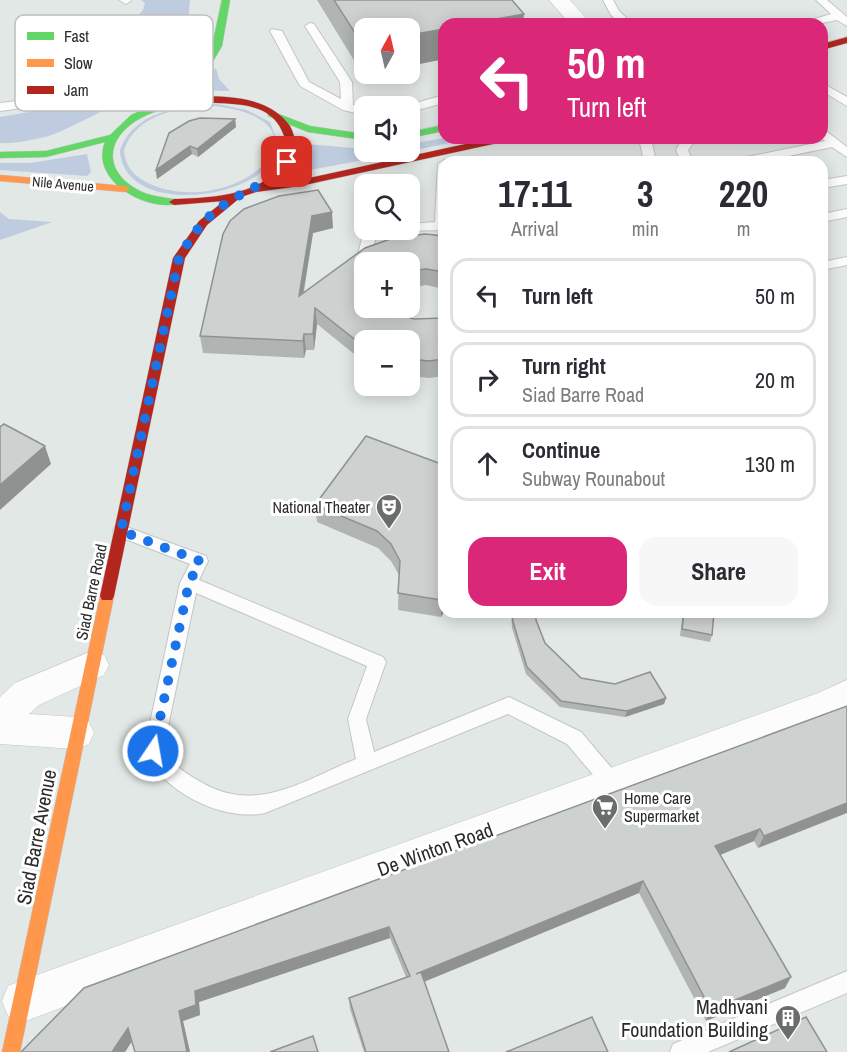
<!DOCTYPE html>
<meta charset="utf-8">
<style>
body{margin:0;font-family:"Archivo Narrow",sans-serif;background:#f7f7f7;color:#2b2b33;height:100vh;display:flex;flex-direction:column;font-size:22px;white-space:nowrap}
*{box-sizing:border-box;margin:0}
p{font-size:20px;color:#7c7c81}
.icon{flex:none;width:33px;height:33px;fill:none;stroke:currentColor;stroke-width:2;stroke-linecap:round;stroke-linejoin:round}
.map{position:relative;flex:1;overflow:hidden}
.side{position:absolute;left:438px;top:156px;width:390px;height:462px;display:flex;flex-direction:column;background:#fff;border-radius:18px;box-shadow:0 3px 15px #0003}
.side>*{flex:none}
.top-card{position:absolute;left:438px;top:18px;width:390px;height:126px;border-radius:18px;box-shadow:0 3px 15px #0003;background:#db2777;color:#fff;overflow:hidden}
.needle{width:39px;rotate:8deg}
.tools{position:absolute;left:354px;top:18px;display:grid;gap:12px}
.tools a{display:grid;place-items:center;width:66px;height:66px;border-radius:12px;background:#fff;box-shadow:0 3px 15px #0003;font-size:30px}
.pin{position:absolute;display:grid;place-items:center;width:51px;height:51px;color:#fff;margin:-26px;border-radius:12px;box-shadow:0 3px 9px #0006}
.me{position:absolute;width:66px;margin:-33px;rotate:12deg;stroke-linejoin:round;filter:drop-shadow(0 0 4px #0008)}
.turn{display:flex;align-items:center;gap:21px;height:126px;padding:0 30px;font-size:27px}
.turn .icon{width:78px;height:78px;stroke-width:2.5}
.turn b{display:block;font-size:42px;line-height:51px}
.eta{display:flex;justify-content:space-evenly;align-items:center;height:102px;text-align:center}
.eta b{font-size:36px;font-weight:800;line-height:42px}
.primary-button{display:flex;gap:12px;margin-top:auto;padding:12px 30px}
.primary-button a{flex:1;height:69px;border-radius:18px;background:#db2777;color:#fff;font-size:24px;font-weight:800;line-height:69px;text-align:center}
.primary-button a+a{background:#f7f7f7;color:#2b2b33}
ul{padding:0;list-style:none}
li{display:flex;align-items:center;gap:18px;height:75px;margin:0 12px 9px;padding:0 18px;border:3px solid #e1e1e2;border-radius:18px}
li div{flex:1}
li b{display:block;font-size:22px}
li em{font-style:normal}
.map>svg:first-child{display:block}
</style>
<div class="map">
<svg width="847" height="1052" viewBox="0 0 847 1052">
<rect width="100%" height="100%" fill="#e2e8e5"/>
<g fill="#bfcce0" fill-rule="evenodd">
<path d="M141,0H190C188,17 189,38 181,54C170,77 72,130 45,137C32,140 14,144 0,143V117L52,108L62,100L143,10L145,3Z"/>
<path d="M216,68L219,79L230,91L186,90Z"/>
<path d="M217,104L247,110L270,122L280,149C260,203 122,217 120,150C134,111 180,106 217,104ZM215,106C344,122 236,221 150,184C135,177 125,167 124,150C137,113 181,107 215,106Z"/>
<path d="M444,138H474L410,151V144Z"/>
<path d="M307,144L364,149V152H408L298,172Z"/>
<path d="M87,154L91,172L87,176L0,170V163H30Z"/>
<path d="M0,212L9,219L52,222L0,240Z"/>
</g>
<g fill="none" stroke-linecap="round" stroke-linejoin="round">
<g stroke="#c4c5c4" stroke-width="2">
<g id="lane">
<path d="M119,0H131V1L126,4Z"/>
<path d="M603,0H613L619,11L633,24H621L611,15Z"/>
<path d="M816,0H827L847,17V26L837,20L817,24H798L831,14Z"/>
<path d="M310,23L314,24L352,82L353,105L364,108V115L343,110L300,86L270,31L272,29L282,31L309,82L341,99L340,82L305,26Z"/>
<path d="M822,83L847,97V106L822,91Z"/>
<path d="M444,95V103L410,112V106H405Z"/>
<path d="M33,99L37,100V106L0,111V103Z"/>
<path d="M822,128L847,147V157L832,147L760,162H736L742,158L825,141L822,138Z"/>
<path d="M639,138H651L656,162H644Z"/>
<path d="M683,138H697L688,150L693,162H681L676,150Z"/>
<path d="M444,160L449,162H444V230L405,231L410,230V224L435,222L438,164Z"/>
<path d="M847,176V184L822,188V180Z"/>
<path d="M847,209V217L822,222V214Z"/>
<path d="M371,230H388L376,237L370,257H360L358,254L363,235Z"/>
<path d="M847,257V265L822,270V262Z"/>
<path d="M121,525L206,556L208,561L199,580L383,657L386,662L366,719L374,752L509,697L581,732L620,778L623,784L620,790L613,793L606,790L567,744L508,714L265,813C221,822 162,791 144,751L180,583L190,564L115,535L113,531L115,527ZM196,593L367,666L348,719L356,759C304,780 256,815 201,782C186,774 172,764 163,750Z"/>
<path d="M847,971V993L708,1052H670L673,1044Z"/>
</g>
</g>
<g stroke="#c4c5c4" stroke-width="1">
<g id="street">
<path d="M549,0H570L591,24H570Z"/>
<path d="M92,651L104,655L109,665L104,675L39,705L29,714L76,717L89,722L94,733L89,744L76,749L0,744V697L15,683Z"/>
<path d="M847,680V712L842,715L23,1022L8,1016L2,1001L8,986L23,980L818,693Z"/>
</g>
</g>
<g stroke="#c4c5c4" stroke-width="1">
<g id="fast">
<path d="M222,0H230L222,46L212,63L165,102L197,96L200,97V101C179,106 158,108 139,119C103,140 104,174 142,192C154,197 165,197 178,200V204C144,211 90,180 105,142L46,157L0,158V152L46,151L110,135L131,115L156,104L154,102L156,100L203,61L212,46Z"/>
<path d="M271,111L310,126L364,134V140L308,132L268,116V112Z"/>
<path d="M444,125V131L410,138V132Z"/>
</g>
</g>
<g stroke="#c4c5c4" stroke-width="1">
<g id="slow">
<path d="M0,175L125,186L130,189L125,192L0,181Z"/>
<path d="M107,590L112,592L114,596L20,1052H2L100,596L102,592Z"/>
</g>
</g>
<g stroke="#c4c5c4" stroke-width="1">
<g id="jam">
<path d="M847,37V43L822,50V44Z"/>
<path d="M197,96C229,96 270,97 290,126C294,133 295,142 298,149L287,172L272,184L300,180L493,138H512L507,141L300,186L256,192L241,197L207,225L185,258L114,596L112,600H102L100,596L173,258L199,221L224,201L174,205L169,202L174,199C206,198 260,196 280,166C284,161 285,155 288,149C286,143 285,137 282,131C267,97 223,106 194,101V97Z"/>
</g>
</g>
<use href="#lane" fill="#fbfcfb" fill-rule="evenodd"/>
<use href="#street" fill="#fbfcfb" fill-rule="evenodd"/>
<use href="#fast" fill="#63d668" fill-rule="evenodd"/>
<use href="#slow" fill="#ff974d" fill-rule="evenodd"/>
<use href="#jam" fill="#b3261e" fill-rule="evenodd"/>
</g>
<g fill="#b0b4b2">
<path d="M317,0H512L444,24V59L364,74H369L363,75Z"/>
<path d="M235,119L236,127L198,157L192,154L157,179L156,170L169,133Z"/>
<path d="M333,228L313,233L304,292L444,236V289L426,285L410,288V262L364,308L401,315L414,319L444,318V376L429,378L410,376V340H364V362L317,324L314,350H306L304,358L203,353L200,336L223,234Z"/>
<path d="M444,465V612L441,617L398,610L399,575L391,561L378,548L317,522L315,505Z"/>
<path d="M511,612H536V620L545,643L581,678L666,698L664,704L625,717L560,707L526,674L512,628Z"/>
<path d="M683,612H714L712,635L710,642L680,636Z"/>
<path d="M847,706L758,848L754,841L720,855L785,988L706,1021L639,893L424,982L449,1052H364L350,1009L349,998L406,977L390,938L199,1002L200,1015L183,1021L190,1052H135L132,1041L125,1052H21Z"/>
</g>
<g fill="#909291">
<path d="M524,14L523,24H470Z"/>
<path d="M444,29V59L410,66V35Z"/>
<path d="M364,43V74H369L363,75L362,44Z"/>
<path d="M235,119L236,127L198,157L197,149Z"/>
<path d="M190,146L192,154L157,179L156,170Z"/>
<path d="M332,212L333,228L313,233L300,312L299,296L312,216Z"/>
<path d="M412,270V287L410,288V271Z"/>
<path d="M315,308L317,324L314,350L313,334Z"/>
<path d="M304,334L306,350L304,358L303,341Z"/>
<path d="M45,446L51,464L0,510V485Z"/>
<path d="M444,596V612L441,617V600Z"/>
<path d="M666,698L664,704L625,717L627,711Z"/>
<path d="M847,803V813L758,848L764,836Z"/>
<path d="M760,829L754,841L710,859L715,846Z"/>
<path d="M643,881L639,893L416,985V974Z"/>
<path d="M389,927L390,938L199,1002L200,1015L183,1021L190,1052H187L179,1011L195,991Z"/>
<path d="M791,977L785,988L706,1021L711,1010Z"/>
<path d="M128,1028L134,1038L125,1052H112Z"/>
</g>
<g fill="#cdd1cf" stroke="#909291" stroke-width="1.5">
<path d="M334,0H512L524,14L470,24H444V29L410,35V28H364V43L362,44Z"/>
<path d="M200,118L235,119L197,149L190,146L156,170L169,133L189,121Z"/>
<path d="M318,190L332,212L312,216L299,296L365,248L393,238L425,234L444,236V272L426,269L410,271V262H364V308H391L401,315L414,319L444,318V359L429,361L410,359V340H364V346L362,345L315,308L313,334H304L303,341L200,336L223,234L230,221L244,209L279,196Z"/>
<path d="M4,424L45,446L0,485V427Z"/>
<path d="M366,436L444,465V596L441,600L398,593L400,561L391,544L377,531L315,505Z"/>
<path d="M512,612H536V620L545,643L581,678L615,684L650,672L666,698L627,711L561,701L527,667L513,622Z"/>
<path d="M684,612H714L712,635L682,629Z"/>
<path d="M847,706V803L764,836L760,829L715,846L791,977L711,1010L643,881L416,974L421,972L449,1052H366L349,998L410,976L389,927L195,991L196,1005L179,1011L187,1052H135L128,1028L112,1052H21L84,988Z"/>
<path d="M592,1017L608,1052H506Z"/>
<path d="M806,1017L827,1052H729Z"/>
<path d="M313,1036L318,1052H270Z"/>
</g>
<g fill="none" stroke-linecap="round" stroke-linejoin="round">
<path stroke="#1a73e8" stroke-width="10" stroke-dasharray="0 18" d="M153,751L189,583L200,561L121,531L179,258C194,231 208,213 235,198C255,186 272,181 287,162"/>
</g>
<defs>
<g id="theatre-pin" transform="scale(1.35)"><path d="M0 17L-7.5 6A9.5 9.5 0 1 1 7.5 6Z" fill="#6b6d6c" stroke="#fff"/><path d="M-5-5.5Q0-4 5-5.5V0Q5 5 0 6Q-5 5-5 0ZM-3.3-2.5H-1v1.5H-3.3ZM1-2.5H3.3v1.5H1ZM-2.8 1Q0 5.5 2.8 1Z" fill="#fff"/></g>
<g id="supermarket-pin" transform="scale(1.35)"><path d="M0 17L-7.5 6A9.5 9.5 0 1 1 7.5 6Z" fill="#6b6d6c" stroke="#fff"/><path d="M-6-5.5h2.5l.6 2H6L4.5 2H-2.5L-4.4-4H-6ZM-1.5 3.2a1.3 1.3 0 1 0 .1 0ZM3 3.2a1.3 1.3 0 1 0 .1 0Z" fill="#fff"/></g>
<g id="building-pin" transform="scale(1.35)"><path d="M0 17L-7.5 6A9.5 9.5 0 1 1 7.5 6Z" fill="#6b6d6c" stroke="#fff"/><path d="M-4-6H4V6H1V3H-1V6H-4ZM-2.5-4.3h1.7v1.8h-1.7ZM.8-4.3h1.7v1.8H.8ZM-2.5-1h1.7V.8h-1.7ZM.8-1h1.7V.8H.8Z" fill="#fff"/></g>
</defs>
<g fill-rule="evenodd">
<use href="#theatre-pin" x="389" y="507"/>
<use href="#supermarket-pin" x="605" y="807"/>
<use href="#building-pin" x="788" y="1018"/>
</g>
<g text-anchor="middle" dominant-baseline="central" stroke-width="6" stroke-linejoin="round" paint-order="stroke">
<g font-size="14" fill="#2b2b2b" stroke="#fff">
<text transform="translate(63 184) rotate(5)">Nile Avenue</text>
</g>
<g font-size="16" fill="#2b2b2b" stroke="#fff" text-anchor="end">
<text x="370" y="507">National Theater</text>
<text x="624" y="798" text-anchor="start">Home Care<tspan x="624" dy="18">Supermarket</tspan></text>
</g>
<g font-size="16" fill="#2b2b2b" stroke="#fff">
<text transform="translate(91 592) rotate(-78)">Siad Barre Road</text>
</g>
<g font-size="20" fill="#2b2b2b" stroke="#fff">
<text transform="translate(36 837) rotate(-79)">Siad Barre Avenue</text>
<text transform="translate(435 849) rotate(-20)">De Winton Road</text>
</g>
<g font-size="20" fill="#2b2b2b" stroke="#fff" text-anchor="end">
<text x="768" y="1006">Madhvani<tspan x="768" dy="23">Foundation Building</tspan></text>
</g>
</g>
<rect x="15" y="15" width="198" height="96" rx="9" fill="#fff" stroke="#bfbfbf" stroke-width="1.5"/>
<rect x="27" y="32" width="27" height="8" fill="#63d668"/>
<rect x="27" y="59" width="27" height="8" fill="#ff974d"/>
<rect x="27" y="86" width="27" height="8" fill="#b3261e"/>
<g font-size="16" fill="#2b2b2b">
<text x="64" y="42">Fast</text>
<text x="64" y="69">Slow</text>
<text x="64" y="96">Jam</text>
</g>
</svg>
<div class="tools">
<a><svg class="needle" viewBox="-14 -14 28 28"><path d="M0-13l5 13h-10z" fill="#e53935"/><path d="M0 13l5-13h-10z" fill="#7c7c81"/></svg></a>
<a><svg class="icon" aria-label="sound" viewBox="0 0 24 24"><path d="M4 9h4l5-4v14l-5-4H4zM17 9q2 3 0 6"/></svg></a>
<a><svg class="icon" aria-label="search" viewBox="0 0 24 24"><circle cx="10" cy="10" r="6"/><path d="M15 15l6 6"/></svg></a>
<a>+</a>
<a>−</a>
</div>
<div class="pin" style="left:287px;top:162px;background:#d93025"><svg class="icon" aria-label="arrive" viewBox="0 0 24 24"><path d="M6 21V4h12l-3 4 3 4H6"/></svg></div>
<svg class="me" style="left:153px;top:751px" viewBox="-20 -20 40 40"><circle r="17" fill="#1a73e8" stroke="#fff" stroke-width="3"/><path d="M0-11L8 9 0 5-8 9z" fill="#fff"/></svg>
<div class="top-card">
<div class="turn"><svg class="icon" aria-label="left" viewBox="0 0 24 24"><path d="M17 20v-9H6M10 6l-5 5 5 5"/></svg><div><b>50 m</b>Turn left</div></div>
</div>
<section class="side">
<div class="eta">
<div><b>17:11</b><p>Arrival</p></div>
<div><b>3</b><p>min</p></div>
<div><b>220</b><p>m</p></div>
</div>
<ul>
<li><svg class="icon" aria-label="left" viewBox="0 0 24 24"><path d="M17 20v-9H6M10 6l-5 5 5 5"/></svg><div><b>Turn left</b></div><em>50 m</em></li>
<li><svg class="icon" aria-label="right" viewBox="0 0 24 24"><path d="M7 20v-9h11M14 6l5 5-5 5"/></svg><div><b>Turn right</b><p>Siad Barre Road</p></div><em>20 m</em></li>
<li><svg class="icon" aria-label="ahead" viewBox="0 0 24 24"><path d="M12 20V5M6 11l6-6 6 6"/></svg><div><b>Continue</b><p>Subway Rounabout</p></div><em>130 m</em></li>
</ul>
<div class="primary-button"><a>Exit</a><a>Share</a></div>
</section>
</div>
